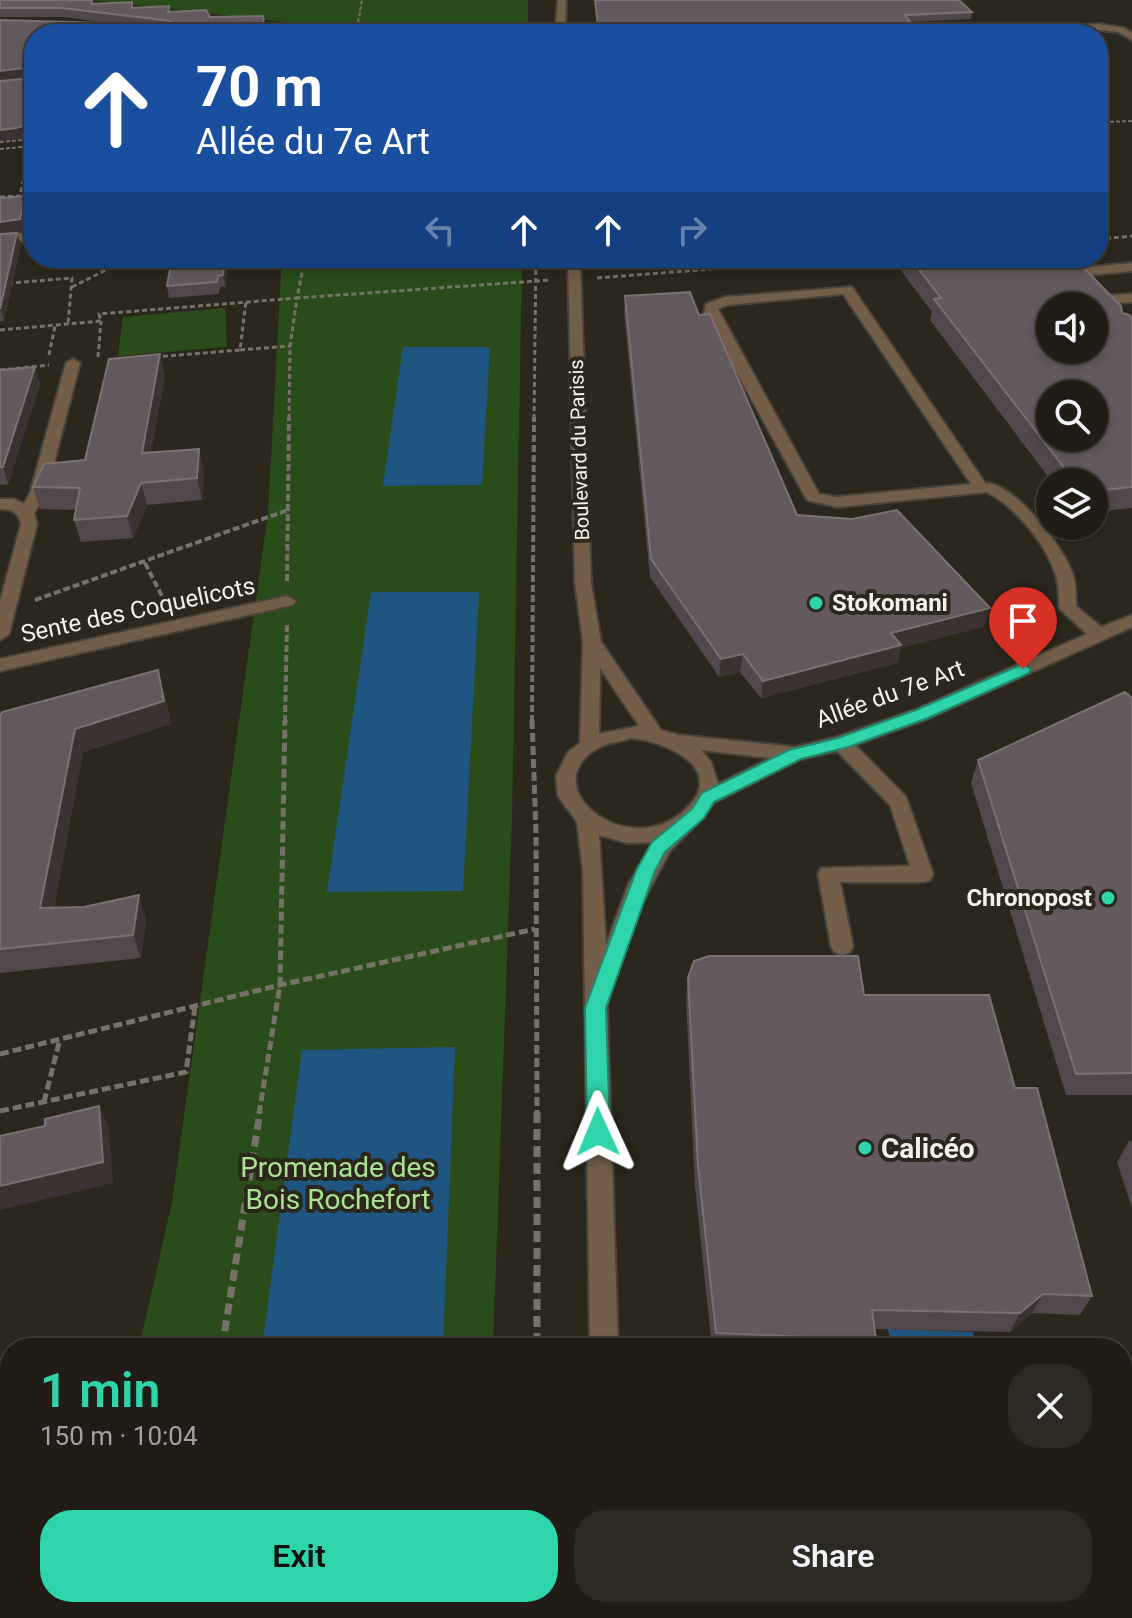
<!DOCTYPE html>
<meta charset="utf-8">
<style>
body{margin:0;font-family:Roboto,sans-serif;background:#2d2a23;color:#f1f3f6;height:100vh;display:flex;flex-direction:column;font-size:30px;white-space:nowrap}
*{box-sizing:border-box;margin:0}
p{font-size:26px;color:#a2a2a1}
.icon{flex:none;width:44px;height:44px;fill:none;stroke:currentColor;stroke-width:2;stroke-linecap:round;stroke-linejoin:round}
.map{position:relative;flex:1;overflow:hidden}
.sheet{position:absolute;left:0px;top:1338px;width:1132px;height:280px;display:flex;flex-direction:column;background:#211d16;border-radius:32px 32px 0 0;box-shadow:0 4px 12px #0003,0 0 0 2px #3e3b35}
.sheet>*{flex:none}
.guide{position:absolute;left:24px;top:24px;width:1084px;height:244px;border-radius:32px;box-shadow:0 4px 12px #0003,0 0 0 2px #3e3b35;background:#1a4fa0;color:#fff;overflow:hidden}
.buttons{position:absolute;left:1036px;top:292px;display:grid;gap:16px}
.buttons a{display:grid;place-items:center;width:72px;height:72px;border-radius:50%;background:#211d16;box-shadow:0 4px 12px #0003,0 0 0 2px #3e3b35;font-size:40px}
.pin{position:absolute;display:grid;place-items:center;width:68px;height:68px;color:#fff;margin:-82px -34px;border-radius:50% 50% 50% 0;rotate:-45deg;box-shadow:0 0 8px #0007}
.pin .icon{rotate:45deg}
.me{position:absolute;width:88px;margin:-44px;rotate:359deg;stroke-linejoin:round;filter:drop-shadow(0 0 6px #0008)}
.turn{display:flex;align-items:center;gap:28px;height:168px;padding:0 40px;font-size:36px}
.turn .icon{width:104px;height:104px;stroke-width:2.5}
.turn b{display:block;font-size:56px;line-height:68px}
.lanes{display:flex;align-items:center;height:76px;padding:0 40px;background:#0003;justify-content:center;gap:40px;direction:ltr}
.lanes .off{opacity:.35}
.round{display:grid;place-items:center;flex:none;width:84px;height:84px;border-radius:32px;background:#2d2a23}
.summary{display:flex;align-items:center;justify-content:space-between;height:136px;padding:0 40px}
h1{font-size:48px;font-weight:600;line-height:60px;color:#2fd4aa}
.action{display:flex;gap:16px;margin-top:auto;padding:16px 40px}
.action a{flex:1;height:92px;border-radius:32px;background:#2fd4aa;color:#111;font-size:32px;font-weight:600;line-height:92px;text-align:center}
.action a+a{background:#2d2a23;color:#f1f3f6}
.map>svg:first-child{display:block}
</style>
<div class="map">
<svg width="1132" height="1618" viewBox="0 0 1132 1618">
<rect width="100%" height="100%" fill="#2c271d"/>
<g fill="#2a4c1a">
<path d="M91,0H528V34H292L293,23Z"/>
<path d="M282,258H522L512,818L493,1348H139L172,1202L268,513Z"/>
<path d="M225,308L227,347L118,356L123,317Z"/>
<path d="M80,1608H484V1618H77Z"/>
</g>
<g fill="#215581">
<path d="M403,347H490L482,485L383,486Z"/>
<path d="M371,592H479L463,891L327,892Z"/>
<path d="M455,1047L443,1348H262L302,1050Z"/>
<path d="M888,1329L973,1332L979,1348H892Z"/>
</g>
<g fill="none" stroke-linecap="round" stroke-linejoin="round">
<g stroke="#48433a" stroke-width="4">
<g id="minor">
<path d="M558,0H566L565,34H555Z"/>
<path d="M1099,24L1124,28L1132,33V40L1118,32L1099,30L954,34Z"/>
<path d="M34,232V240L0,243V235Z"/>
<path d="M568,258H580L591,583L601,642L661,730L678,735L795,747L837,737L915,710L1087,634L1059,608C1059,597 1059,586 1056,576C1047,544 1015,507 987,492L837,507L807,500L704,313L706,304L725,297L852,287L985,483C1016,484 1064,547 1073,575C1076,585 1076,596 1076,606L1101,627L1132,615V627L929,718L855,745L906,797L933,874L930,880L923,882H840L853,946L850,952L842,955L834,952L831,946L818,874L821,868L910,866L890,805L837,751L801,759L713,803L704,816L670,851L640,907L607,1003L618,1348H590L583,871L577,822L558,796L556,776L568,752L580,743L583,642L575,583ZM843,294L971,484L837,497L819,494L718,309L727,305ZM600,668L639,726L599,734ZM632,738C666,742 728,768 686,809C629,865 527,784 602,746C611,742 623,741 632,738ZM701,750L771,758L718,784L711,762ZM599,835L627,843L654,842L628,885L606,945Z"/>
<path d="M1132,263V271L1079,276L1073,272L1079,268Z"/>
<path d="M1132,294V302L1097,304L1091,300L1097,296Z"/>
<path d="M73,359L80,363L46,493L34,513L37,524L9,634L0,640V602L21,524C18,512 12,509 0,509V499H14L24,504L30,493L66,363Z"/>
<path d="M287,596L296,601L293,605L0,671V659Z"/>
<rect x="595" y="1608" width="32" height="10"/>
</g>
</g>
<g stroke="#767269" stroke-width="2" stroke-dasharray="4 2" stroke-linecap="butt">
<path d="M356,34L362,0"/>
<path d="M1104,122L1132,121"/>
<path d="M0,142L34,139"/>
<path d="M0,149L33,146"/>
<path d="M23,183L31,146"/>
</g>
<g stroke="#767269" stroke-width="3" stroke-dasharray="5 3" stroke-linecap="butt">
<path d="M0,197L20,196L23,181"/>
<path d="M1098,239L1132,236"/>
<path d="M597,278L851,258"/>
<path d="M0,284L72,278L68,324"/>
<path d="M72,287L130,258"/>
<path d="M0,330L101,321L99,314L297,298L305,258"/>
<path d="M240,350L290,346"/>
<path d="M49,355L55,326"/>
<path d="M98,357L101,321"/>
<path d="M155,357L240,350L246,301"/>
<path d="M0,370L49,365"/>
<path d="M289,419L290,346L297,298L551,280"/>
<path d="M534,419L536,258"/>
</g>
<g stroke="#767269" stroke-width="4" stroke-dasharray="7 3" stroke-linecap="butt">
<path d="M145,563L166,604"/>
<path d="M287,581L289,417"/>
<path d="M35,600L288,510"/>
<path d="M285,722L287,623"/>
<path d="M532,722L534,417"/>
</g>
<g stroke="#767269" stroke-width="5" stroke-dasharray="9 4" stroke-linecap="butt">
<path d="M532,720L536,832L537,1114"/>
<path d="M0,1054L280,985L535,929"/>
<path d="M44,1102L60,1039"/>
<path d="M0,1111L186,1072L195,1006"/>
<path d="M259,1114L280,985L285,720"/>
</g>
<g stroke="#767269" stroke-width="7" stroke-dasharray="11 6" stroke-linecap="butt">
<path d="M537,1112V1348"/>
<path d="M222,1348L260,1112"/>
<path d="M538,1608V1618"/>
<path d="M179,1618L180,1608"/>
</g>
<use href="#minor" fill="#735e4a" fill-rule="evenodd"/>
</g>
<g fill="#52474b">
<path d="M0,0H93L94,4L132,2L133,8L169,6L171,12L210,17L265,34H34V134L18,139L0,20L108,23L64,17H0Z"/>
<path d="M595,0L972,12L971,19L910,22L919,34H600L598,33Z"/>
<path d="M0,198L28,208L24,230L6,233L21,244L4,321H0Z"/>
<path d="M228,258L225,287H220L219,294L169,298L167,286Z"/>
<path d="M904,258H1074L1122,313L1132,318V508L1094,512V482H1052L930,320L932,312L902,272Z"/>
<path d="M625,296L699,315L797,515L985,626L901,648L897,663L761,698L740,672L719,677L650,577L624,312Z"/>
<path d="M35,367L40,384L8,484L0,485V370Z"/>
<path d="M165,375L151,452L204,471L202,500L147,505L133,538L81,542L74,520L76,510L40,509L33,487L85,460Z"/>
<path d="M164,693L171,724L83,752L54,908L146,918L141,958L0,973V716Z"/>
<path d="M1132,698V1095H1066L971,783L978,760Z"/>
<path d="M688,978L864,995L1015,1088L1092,1296L1080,1315L1032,1313L1010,1332L875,1329L876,1340L873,1348H712L695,1187L686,1000Z"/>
<path d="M1129,1141H1132V1208L1117,1162Z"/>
</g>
<g fill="#3c3231">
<path d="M31,67L34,77L0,82V71Z"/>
<path d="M34,123V134L18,139L0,141V130Z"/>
<path d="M25,196L28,208L24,230L0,234V222Z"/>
<path d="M17,233L21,244L4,321L0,309Z"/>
<path d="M225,258H228L225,287L223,275Z"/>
<path d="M160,354L165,375L147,475L142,453Z"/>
<path d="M35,367L40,384L8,484L3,467Z"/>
<path d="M199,449L204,471L202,500L197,478Z"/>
<path d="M141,483L147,505L133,538L127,516Z"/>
<path d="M990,608L985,626L901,648L897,663L761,698L763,681L891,633Z"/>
<path d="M743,654L740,672L719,677L721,659Z"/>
<path d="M158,670L171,724L83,752L50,930L40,908L75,729Z"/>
<path d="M139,895L146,918L141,958L133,935Z"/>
<path d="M99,1106L109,1128L113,1183L0,1210V1186Z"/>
<path d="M1043,1294L1032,1313L1010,1332L1020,1313Z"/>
<path d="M5,1539L10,1545V1591L3,1618H0V1557Z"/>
</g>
<g fill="#64595c" stroke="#7a7173" stroke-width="2" fill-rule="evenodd">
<path d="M0,0H92L91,4L132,2V8L169,6L168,12L206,10L210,17L263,16L265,34H34V123L16,128L0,130V81L34,78L31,67L0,71V20L173,25L171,21L62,8H0Z"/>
<path d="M595,0H959L972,12L905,15L919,34H627L598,26Z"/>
<path d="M25,196L20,219L0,222V198Z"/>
<path d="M17,233L0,309V234Z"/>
<path d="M172,258H225L223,275L218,276L217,282L167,286Z"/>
<path d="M910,258H1074L1121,306L1122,313L1129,315L1132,318V487L1094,491V482H1075L934,299L941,298ZM1050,306H1094V350H1050ZM1050,394H1094V438H1050Z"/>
<path d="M690,292L699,315L710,314L797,515L852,519L897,510L990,608L891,633L901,645L763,681L743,654L721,659L651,559L625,296Z"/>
<path d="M160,354L142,453L199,449L197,478L141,483L127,516L74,520L80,488L33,487L44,464L85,460L109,359Z"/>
<path d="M35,367L3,467H0V370Z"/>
<path d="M158,670L164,701L75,729L40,908L84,907L139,895L133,935L0,949V716L2,712Z"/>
<path d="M1125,692L1132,698V1073L1076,1074L978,760Z"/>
<path d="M709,956H858L864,995H989L1015,1088H1037L1092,1296L1043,1294L1020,1313L872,1310L876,1340L716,1333L698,1166L688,978L694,961Z"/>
<path d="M99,1106L103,1162L0,1186V1136L45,1126V1119Z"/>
<path d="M0,1539H5L0,1557Z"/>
</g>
<path fill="#2fd4aa" stroke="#1f8a6e" stroke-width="2" d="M1023,664L1031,669L1029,673L928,718L848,747L801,759L714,802L704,818L665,852L655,871L606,1008L610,1132L606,1139L598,1142L591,1139L587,1132L585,1008L636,871L652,842L692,809L702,793L789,750L838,738L916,710Z"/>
<g fill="#2fd4aa" stroke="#2c271d" stroke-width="3">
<circle cx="816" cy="603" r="8"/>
<circle cx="1108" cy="898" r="8"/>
<circle cx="865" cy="1148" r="8"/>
</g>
<g text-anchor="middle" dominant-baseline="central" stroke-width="8" stroke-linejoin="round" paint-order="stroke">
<g font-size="20" fill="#f4f1eb" stroke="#2c271d">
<text transform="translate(579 450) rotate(-92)">Boulevard du Parisis</text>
</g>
<g font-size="24" font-weight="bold" fill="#f4f1eb" stroke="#2c271d" text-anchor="start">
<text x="832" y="603">Stokomani</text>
<text x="1092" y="898" text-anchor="end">Chronopost</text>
</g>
<g font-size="24" fill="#f4f1eb" stroke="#2c271d">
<text transform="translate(138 610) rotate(-12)">Sente des Coquelicots</text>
<text transform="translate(890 694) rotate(-20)">Allée du 7e Art</text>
</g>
<g font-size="28" font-weight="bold" fill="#f4f1eb" stroke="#2c271d" text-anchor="start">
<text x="881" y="1148">Calicéo</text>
</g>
<g font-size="28" fill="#a9e293" stroke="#2c271d">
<text x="338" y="1167">Promenade des<tspan x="338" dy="32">Bois Rochefort</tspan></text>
</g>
</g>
</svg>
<div class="buttons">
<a><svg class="icon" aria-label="sound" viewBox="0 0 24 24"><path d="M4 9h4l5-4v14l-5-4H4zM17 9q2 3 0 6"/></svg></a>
<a><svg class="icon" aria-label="search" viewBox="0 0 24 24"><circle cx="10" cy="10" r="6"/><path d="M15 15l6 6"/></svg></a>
<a><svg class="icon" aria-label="layers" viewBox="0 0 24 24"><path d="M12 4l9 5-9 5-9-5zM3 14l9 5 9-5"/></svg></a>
</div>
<div class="pin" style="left:1023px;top:669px;background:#d93025"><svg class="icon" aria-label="arrive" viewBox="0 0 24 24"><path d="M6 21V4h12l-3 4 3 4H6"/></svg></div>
<svg class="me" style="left:598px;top:1132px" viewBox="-20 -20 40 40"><path d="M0-17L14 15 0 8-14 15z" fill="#2fd4aa" stroke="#fff" stroke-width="4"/></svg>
<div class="guide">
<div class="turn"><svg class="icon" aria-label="ahead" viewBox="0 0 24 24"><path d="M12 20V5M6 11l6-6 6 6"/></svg><div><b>70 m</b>Allée du 7e Art</div></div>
<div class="lanes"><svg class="icon off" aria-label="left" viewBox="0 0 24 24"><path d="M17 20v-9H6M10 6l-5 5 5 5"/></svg><svg class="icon" aria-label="ahead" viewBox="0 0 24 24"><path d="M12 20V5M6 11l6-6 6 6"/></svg><svg class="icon" aria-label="ahead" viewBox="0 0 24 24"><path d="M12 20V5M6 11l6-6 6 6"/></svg><svg class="icon off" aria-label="right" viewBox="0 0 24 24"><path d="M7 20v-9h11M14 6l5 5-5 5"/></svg></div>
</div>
<section class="sheet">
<div class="summary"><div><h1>1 min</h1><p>150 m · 10:04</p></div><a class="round"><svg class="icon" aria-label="close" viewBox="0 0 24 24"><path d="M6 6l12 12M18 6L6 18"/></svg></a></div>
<div class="action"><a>Exit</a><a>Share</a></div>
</section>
</div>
